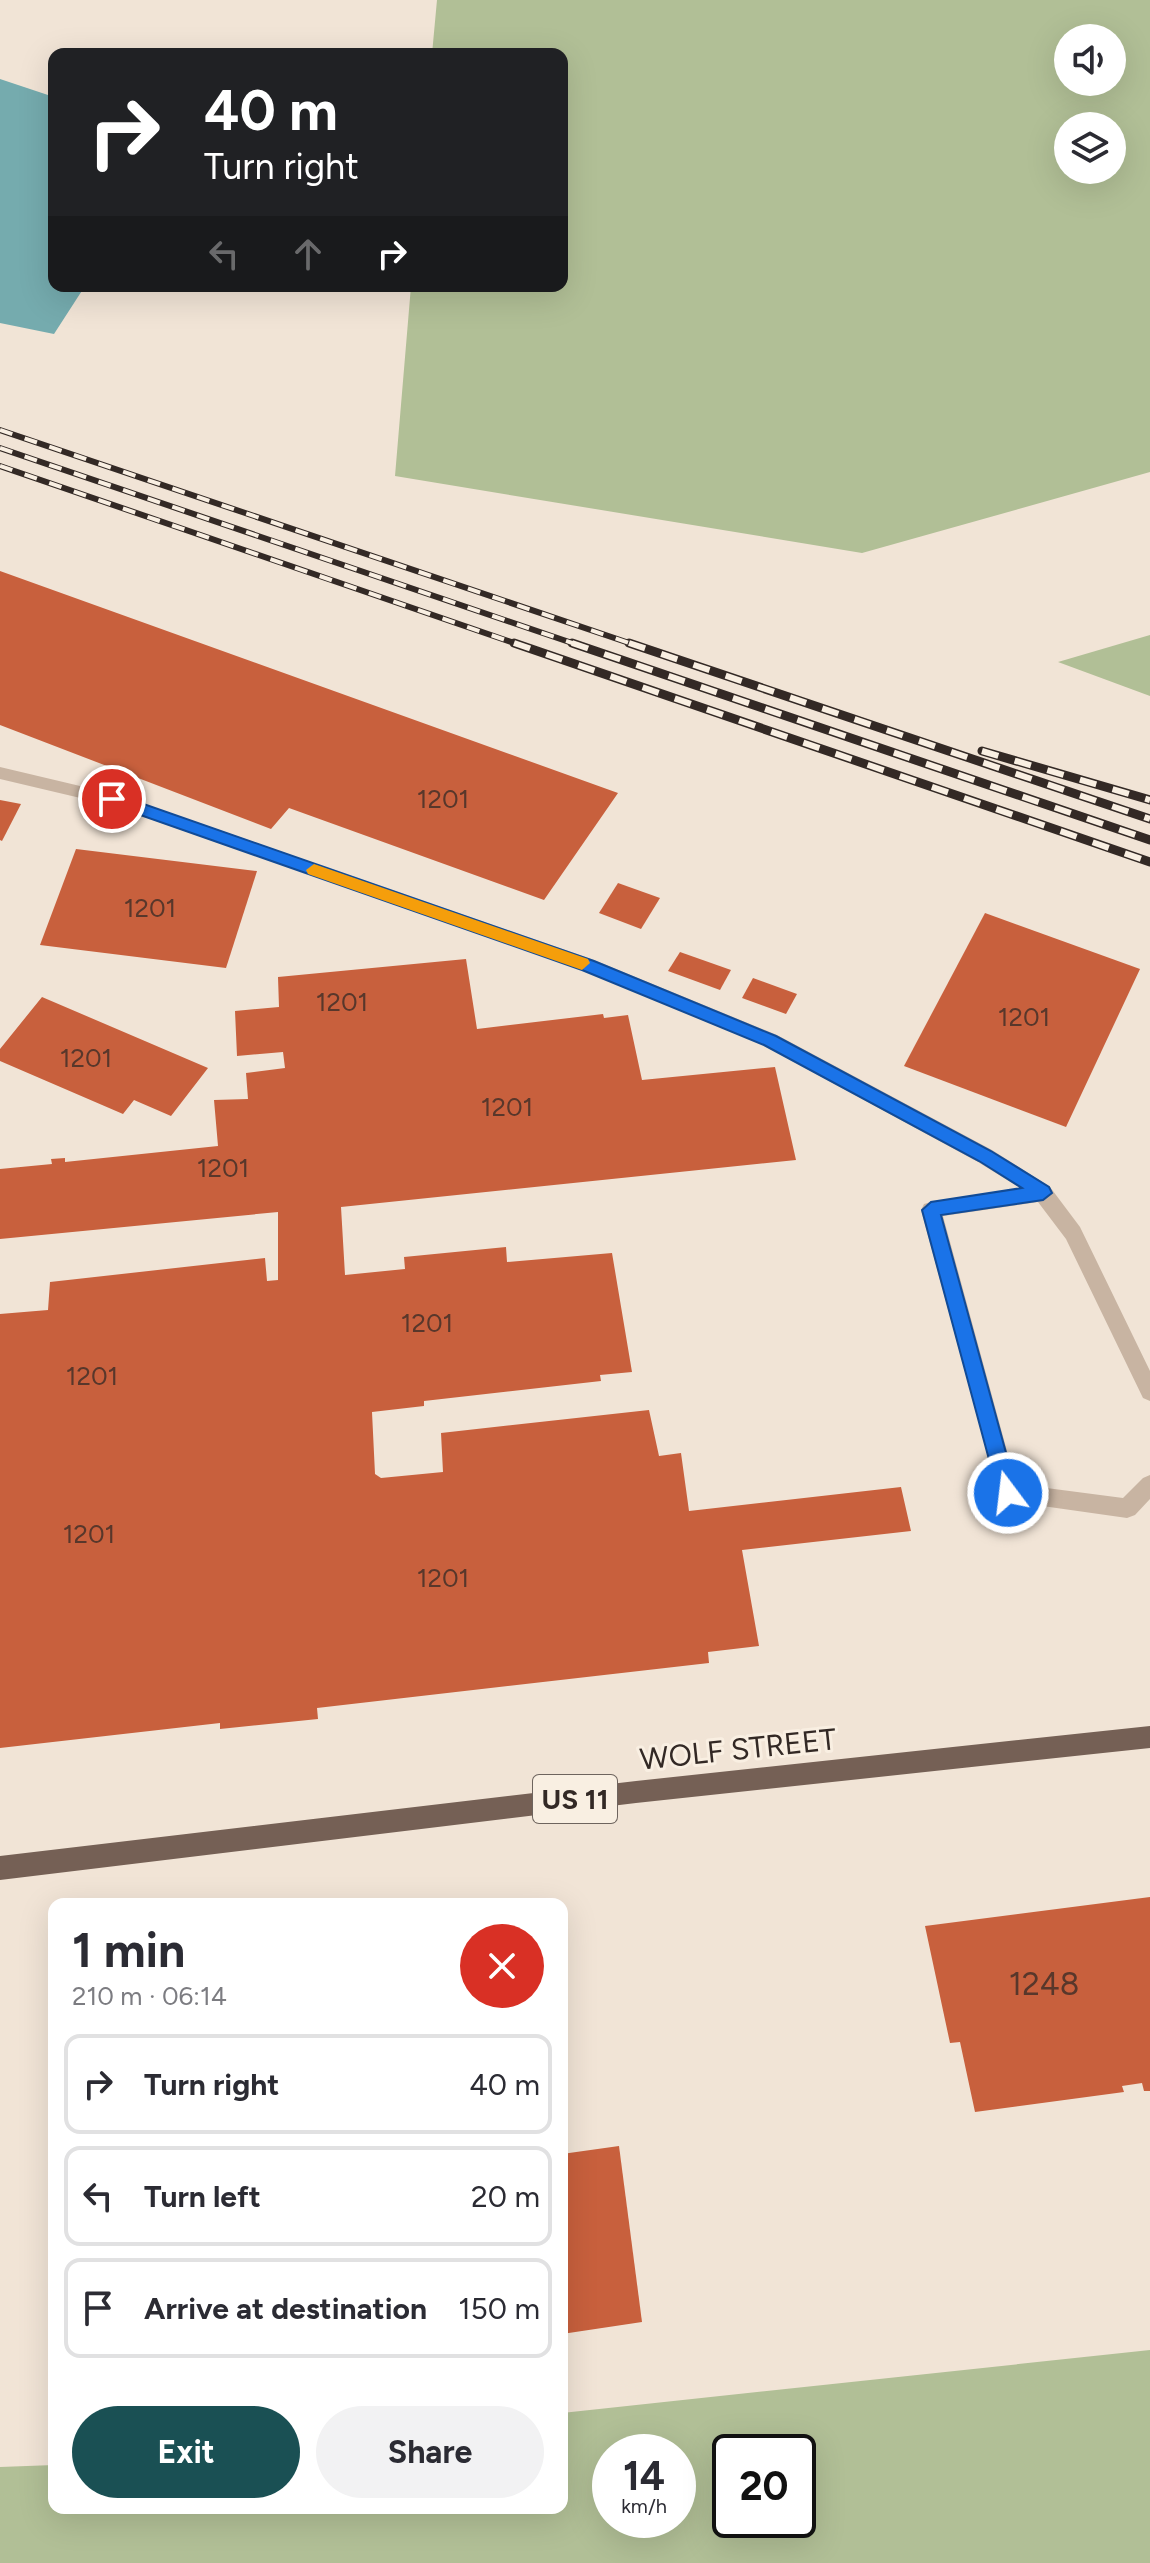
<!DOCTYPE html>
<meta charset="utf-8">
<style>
body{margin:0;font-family:Figtree,sans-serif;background:#f2f2f3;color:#2b2b33;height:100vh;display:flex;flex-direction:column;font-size:30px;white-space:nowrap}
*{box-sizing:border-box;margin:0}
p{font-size:26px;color:#7c7c81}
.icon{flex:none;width:44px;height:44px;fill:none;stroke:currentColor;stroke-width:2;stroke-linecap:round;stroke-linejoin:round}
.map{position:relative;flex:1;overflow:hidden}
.sheet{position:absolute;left:48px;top:1898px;width:520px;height:616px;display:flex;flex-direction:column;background:#fff;border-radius:16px;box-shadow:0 8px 32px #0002}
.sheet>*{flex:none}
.guide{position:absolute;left:48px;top:48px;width:520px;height:244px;border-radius:16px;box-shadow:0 8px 32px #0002;background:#202124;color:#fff;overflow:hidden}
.buttons{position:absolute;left:1054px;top:24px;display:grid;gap:16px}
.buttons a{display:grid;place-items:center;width:72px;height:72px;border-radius:50%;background:#fff;box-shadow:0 8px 32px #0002;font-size:40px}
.speed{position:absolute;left:592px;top:2434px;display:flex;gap:16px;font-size:40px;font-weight:700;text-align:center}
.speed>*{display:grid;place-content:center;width:104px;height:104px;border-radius:50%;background:#fff;box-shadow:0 8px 32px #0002;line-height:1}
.speed small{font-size:20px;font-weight:400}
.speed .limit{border:4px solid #111;border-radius:12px;background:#fff;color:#111}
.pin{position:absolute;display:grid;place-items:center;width:68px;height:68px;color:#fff;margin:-34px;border:4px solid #fff;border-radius:50%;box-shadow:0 2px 8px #0007}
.me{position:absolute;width:88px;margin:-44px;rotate:345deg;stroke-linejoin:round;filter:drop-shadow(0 0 6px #0008)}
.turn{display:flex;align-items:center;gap:28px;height:168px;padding:0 24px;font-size:36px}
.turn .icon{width:104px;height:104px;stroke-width:2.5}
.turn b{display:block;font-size:56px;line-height:68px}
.lanes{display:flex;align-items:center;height:76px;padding:0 24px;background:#0003;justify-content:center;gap:40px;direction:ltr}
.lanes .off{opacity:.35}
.round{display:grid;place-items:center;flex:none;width:84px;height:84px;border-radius:42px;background:#f2f2f3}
.overview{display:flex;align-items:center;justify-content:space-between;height:136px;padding:0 24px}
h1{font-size:48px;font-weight:700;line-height:60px}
.primary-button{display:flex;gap:16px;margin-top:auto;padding:16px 24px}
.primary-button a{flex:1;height:92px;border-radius:48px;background:#1a5054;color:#fff;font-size:32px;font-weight:700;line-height:92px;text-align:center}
.primary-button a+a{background:#f2f2f3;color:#2b2b33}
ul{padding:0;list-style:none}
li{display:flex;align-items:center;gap:24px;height:100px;margin:0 16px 12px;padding:0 8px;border:4px solid #e1e1e2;border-radius:16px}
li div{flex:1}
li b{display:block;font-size:30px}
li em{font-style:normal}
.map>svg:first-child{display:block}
</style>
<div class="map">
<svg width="1150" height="2563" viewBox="0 0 1150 2563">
<rect width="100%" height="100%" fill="#f1e4d6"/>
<g fill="#b1bf96" fill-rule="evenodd">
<path d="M437,0H1150V472L862,553L395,476L411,286H562V54H432ZM1068,38H1112V82H1068ZM1068,126H1112V170H1068Z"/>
<path d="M1150,635V696L1058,662Z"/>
<path d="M1150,2350V2563H0V2467L54,2465V2508H562V2413ZM610,2452H678V2520H610ZM730,2452H798V2520H730Z"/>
</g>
<path fill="#75abae" d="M0,79L54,97V286H85L54,334L0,323Z"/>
<g fill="#c8603d">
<path d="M0,571L618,793L544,900L289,808L271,829L0,725Z"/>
<path d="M0,800L21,804L2,841L0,840Z"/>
<path d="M76,849L257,871L226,968L40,945Z"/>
<path d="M618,883L660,898L641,929L599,913Z"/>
<path d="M985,913L1140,969L1066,1127L904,1066Z"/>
<path d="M680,952L731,970L720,990L668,971Z"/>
<path d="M466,959L477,1029L603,1014L604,1018L628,1015L642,1080L775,1067L796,1160L341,1207L345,1275L405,1269L404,1257L506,1247L507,1262L612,1253L632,1372L600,1375L601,1381L424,1401V1406L372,1412L375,1474L381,1478L443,1472L441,1433L649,1410L659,1456L681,1453L689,1511L901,1487L911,1531L742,1550L759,1646L708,1652L709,1663L317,1708L318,1719L220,1729V1723L0,1748V1314L48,1310L50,1282L265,1258L267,1281L278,1280V1212L0,1239V1169L52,1164L51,1159L65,1158V1162L218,1146L214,1100L248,1099L246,1073L285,1068L283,1052L237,1056L235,1011L279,1007L278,977Z"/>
<path d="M753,978L797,994L786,1014L742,998Z"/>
<path d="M42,997L208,1068L171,1116L134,1100L123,1114L0,1061V1049Z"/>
<path d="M1150,1897V2091H1144L1142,2083L1122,2086L1124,2092L975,2112L960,2042L950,2043L925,1926Z"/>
<path d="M619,2146L642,2322L562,2334V2154Z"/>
</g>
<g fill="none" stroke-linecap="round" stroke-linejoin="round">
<path fill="#c8b4a2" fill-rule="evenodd" d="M0,767L118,795L594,960L777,1035L992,1150L1050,1187L1080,1227L1150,1371V1401L1143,1398L1066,1239L1038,1202L943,1216L1016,1484L1123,1498L1143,1478L1150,1475V1499L1135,1515L1127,1518L1000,1500L921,1210L924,1204L931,1202L1020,1188L978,1162L763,1045L582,970L110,805L0,779Z"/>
<path fill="#756055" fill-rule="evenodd" d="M1150,1726V1748L636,1803L0,1880V1856L636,1781Z"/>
<g stroke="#332925" stroke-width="6">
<g id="rail-far1">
<path d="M0,430L635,645"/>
<path d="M0,448L578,645"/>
<path d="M0,466L520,645"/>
</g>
</g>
<g stroke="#332925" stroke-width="9">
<g id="rail">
<path d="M514,643L1150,862"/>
<path d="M572,643L1150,840"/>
<path d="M629,643L1150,819"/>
<path d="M982,751L1150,800"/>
</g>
</g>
<use href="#rail-far1" stroke="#f9efe2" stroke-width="4" stroke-dasharray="13" stroke-linecap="butt"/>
<use href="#rail" stroke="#f9efe2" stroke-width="6" stroke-dasharray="17" stroke-linecap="butt"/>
</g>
<path fill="#1a73e8" stroke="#114b97" stroke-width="2" d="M112,793L594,961L776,1036L991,1151L1049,1187L1052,1193L1043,1200L941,1215L1017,1493L1015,1499L1008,1502L1001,1499L998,1493L922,1210L931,1202L1022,1188L979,1161L764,1045L582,970L106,803L104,799Z"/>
<path fill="#f59e0b" d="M314,864L588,959L590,963L582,970L308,874L306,870Z"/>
<g text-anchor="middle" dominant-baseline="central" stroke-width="6" stroke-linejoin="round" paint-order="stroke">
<g font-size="26" fill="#58372b">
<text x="443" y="799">1201</text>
<text x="150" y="908">1201</text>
<text x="342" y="1002">1201</text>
<text x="1024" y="1017">1201</text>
<text x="86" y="1058">1201</text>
<text x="507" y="1107">1201</text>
<text x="223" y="1168">1201</text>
<text x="427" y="1323">1201</text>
<text x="92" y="1376">1201</text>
<text x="89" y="1534">1201</text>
<text x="443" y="1578">1201</text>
</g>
<rect fill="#f9efe2" stroke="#6e645e" stroke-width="2" x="533" y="1775" width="84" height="48" rx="6"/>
<g font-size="28" font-weight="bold" fill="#332925">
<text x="575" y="1799">US 11</text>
</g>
<g font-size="30" fill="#332925" stroke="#f9efe2">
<text transform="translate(738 1749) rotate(-6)">WOLF STREET</text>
</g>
<g font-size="32" fill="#58372b">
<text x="1044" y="1984">1248</text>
</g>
</g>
</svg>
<div class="buttons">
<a><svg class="icon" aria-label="sound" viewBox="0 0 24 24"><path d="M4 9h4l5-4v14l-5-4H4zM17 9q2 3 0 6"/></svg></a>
<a><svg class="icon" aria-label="layers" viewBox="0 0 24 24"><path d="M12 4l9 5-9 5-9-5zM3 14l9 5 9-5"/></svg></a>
</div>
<div class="speed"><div>14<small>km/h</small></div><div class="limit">20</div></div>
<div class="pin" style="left:112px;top:799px;background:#d93025"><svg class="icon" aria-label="arrive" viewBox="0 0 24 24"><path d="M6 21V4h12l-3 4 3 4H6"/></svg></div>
<svg class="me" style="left:1008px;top:1493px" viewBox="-20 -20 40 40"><circle r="17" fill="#1a73e8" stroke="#fff" stroke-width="3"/><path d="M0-11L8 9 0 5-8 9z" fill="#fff"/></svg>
<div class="guide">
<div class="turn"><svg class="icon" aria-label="right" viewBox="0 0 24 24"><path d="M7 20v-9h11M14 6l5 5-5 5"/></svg><div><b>40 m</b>Turn right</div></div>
<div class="lanes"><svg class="icon off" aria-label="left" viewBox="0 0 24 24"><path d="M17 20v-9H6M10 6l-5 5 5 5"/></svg><svg class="icon off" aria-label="ahead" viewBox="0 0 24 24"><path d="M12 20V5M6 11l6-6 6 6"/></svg><svg class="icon" aria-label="right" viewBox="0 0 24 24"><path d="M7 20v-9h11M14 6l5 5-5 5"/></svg></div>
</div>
<section class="sheet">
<div class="overview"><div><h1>1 min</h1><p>210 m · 06:14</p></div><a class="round" style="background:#d93025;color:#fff"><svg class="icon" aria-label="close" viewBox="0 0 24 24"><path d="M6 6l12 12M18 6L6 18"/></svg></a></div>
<ul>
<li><svg class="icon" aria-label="right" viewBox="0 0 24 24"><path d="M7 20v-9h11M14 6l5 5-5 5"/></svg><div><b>Turn right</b></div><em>40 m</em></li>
<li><svg class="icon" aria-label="left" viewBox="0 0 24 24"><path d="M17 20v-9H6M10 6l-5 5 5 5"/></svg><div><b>Turn left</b></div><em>20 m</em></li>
<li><svg class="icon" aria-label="arrive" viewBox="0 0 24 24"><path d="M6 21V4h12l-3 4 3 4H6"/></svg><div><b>Arrive at destination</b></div><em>150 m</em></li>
</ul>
<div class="primary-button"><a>Exit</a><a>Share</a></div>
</section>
</div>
